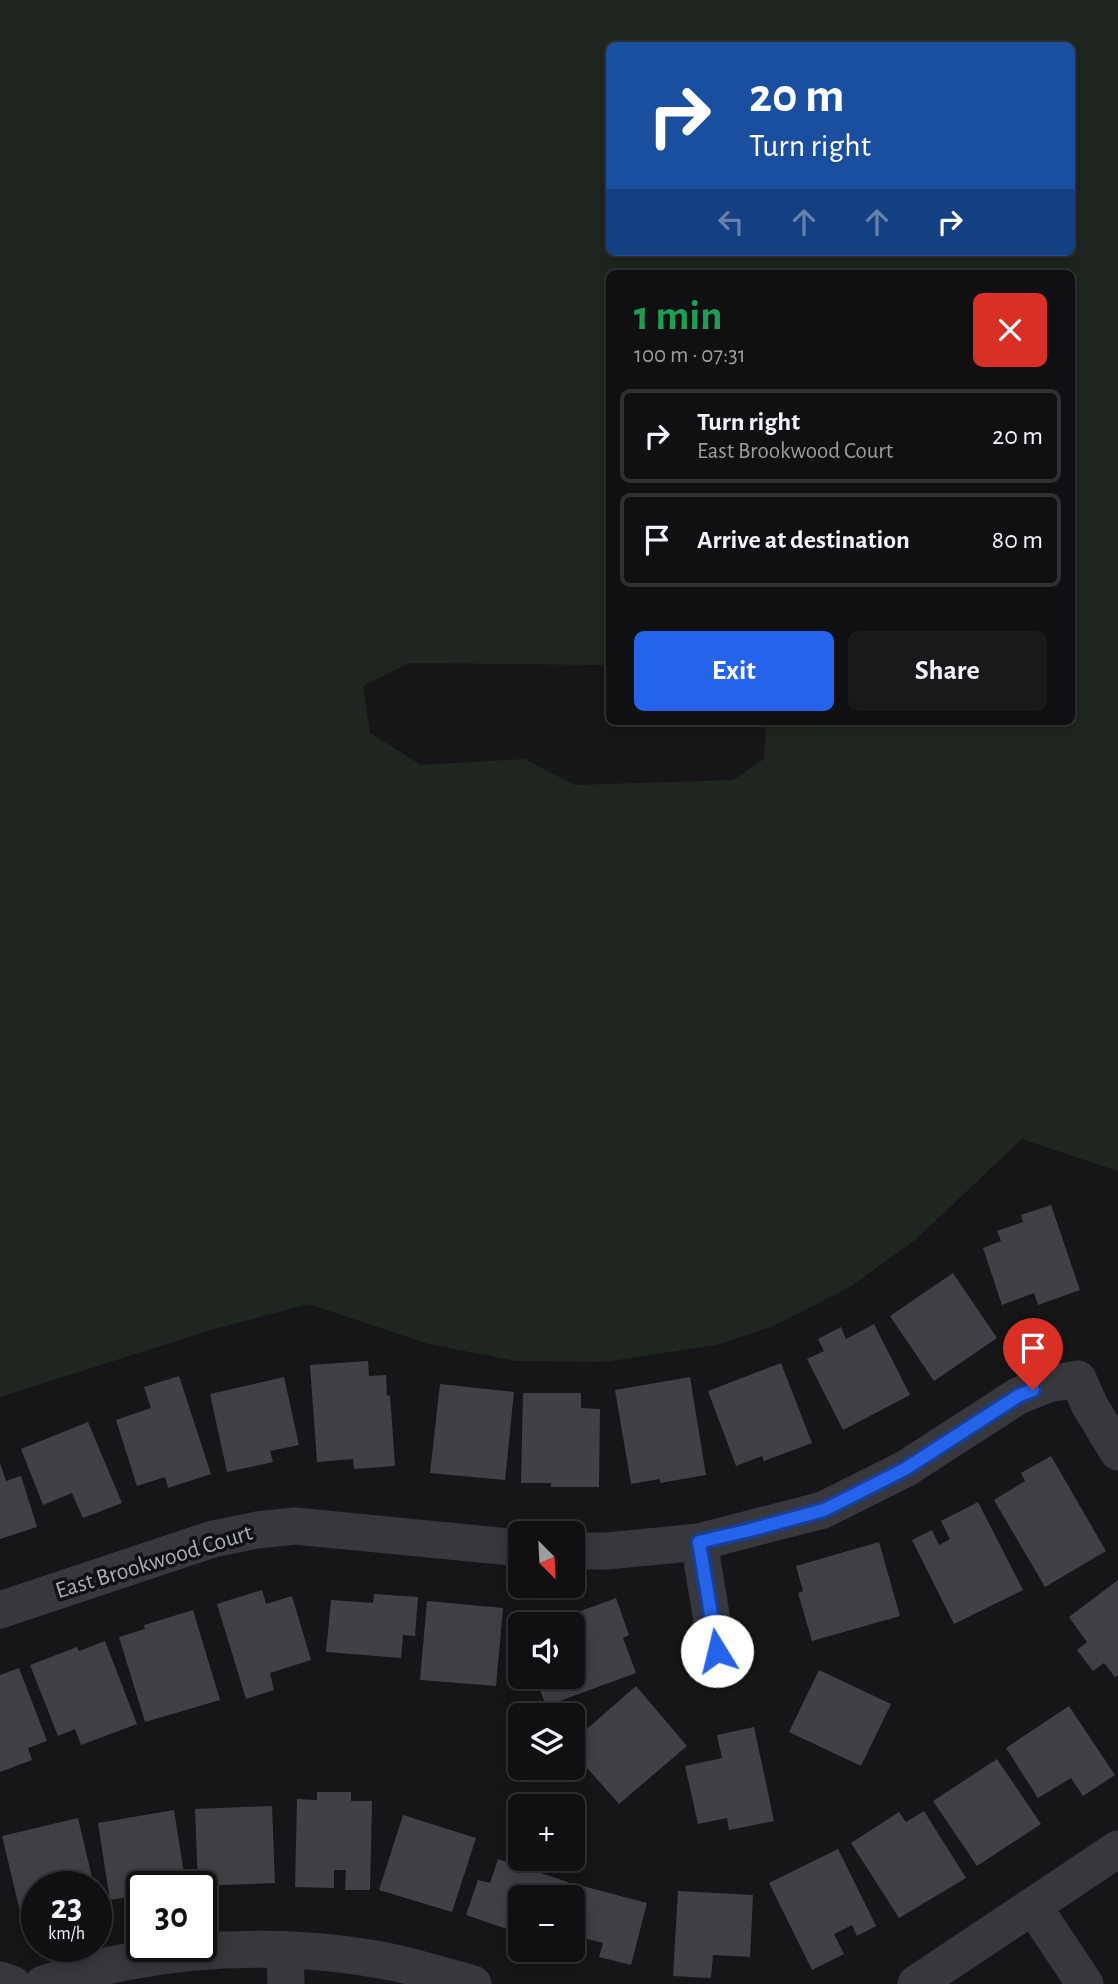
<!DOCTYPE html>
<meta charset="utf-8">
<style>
body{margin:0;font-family:"Alegreya Sans",sans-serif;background:#19191b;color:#f1f3f6;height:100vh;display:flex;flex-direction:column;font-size:26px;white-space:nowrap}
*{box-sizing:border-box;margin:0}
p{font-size:23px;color:#9c9d9f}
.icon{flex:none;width:38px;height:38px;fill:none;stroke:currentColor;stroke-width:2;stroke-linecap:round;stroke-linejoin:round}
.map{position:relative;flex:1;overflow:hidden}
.side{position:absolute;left:606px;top:270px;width:469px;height:455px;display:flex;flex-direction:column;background:#101012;border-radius:10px;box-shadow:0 4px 18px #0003,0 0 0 2px #303032}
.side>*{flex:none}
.top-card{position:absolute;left:606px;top:42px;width:469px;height:214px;border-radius:10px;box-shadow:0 4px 18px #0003,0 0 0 2px #303032;background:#1a4fa0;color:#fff;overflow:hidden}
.needle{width:46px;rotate:156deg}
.tools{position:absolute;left:508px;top:1521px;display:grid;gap:14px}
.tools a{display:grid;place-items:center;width:77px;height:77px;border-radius:10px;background:#101012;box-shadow:0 4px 18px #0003,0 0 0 2px #303032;font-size:35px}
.speed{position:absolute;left:21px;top:1871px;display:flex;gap:14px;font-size:35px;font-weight:700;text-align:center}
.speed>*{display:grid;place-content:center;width:91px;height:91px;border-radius:50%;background:#101012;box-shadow:0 4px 18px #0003,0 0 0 2px #303032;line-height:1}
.speed small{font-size:18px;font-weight:400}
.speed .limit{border:4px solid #111;border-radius:10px;background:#fff;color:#111}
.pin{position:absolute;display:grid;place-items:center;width:60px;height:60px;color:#fff;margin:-72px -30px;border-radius:50% 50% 50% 0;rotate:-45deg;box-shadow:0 0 7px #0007}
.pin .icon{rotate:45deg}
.me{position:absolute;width:77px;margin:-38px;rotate:351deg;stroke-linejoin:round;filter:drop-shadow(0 0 5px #0008)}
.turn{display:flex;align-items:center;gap:24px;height:147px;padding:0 28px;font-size:32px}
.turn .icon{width:91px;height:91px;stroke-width:2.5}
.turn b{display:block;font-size:49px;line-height:60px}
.lanes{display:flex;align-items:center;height:66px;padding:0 28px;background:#0003;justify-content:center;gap:35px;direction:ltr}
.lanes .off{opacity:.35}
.round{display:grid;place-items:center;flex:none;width:74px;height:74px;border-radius:10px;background:#19191b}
.headline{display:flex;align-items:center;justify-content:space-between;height:119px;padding:0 28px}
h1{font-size:42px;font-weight:700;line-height:52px;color:#1e9e55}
.action{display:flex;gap:14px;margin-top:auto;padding:14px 28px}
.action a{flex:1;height:80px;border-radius:10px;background:#2563eb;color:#fff;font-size:28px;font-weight:700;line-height:80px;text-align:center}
.action a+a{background:#19191b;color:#f1f3f6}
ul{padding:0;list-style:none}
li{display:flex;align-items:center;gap:21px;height:94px;margin:0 14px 10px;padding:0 14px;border:4px solid #303032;border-radius:10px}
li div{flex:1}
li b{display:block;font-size:26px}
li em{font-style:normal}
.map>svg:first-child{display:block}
</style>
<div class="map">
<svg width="1118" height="1984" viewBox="0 0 1118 1984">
<rect width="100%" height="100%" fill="#161618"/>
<path fill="#1e261f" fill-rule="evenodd" d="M0,0H1118V1171L1022,1139L915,1240L850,1287L773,1326L716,1345L604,1362L515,1361L429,1344L309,1304L211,1330L0,1397ZM609,46H1071V252H609ZM609,273H1071V721H766L764,759L733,780L575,785L524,759L421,765L370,733L363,686L410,663L609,665Z"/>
<g fill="#404145">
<path d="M1051,1205L1080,1290L1038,1305L1034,1293L1002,1305L983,1248L1001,1241L997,1231L1023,1222L1021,1215Z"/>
<path d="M953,1273L997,1338L934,1381L890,1316Z"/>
<path d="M874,1324L910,1395L843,1430L807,1359L824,1351L818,1339L841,1327L846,1339Z"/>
<path d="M368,1361L369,1376L386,1375L387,1396L390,1395L395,1466L354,1469L353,1459L317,1462L310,1365Z"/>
<path d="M781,1363L812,1443L764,1461L762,1456L736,1466L708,1391Z"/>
<path d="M179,1376L211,1474L168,1488L165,1477L137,1486L116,1420L151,1408L144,1387Z"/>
<path d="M284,1377L299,1445L270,1451L273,1462L227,1472L210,1394Z"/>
<path d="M690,1377L706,1475L660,1483V1479L631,1484L615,1390Z"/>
<path d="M440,1384L514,1392L505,1480L430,1473Z"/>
<path d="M523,1393H581V1408L600,1409L599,1487H551V1483H521Z"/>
<path d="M88,1422L122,1503L83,1518L72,1493L43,1505L21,1449Z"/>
<path d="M1051,1456L1106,1551L1045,1587L994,1500L1025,1481L1021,1473Z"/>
<path d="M0,1463L6,1481L21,1476L37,1527L0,1539Z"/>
<path d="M978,1502L1023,1590L954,1624L912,1540L932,1530L939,1545L950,1539L941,1521Z"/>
<path d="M879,1542L900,1616L812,1641L798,1593L803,1591L796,1566Z"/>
<path d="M1118,1580V1675L1115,1677L1104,1663L1093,1671L1077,1650L1087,1642L1069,1617Z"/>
<path d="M262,1590L266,1604L292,1596L311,1660L270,1673L274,1690L246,1699L217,1604Z"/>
<path d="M374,1594L418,1597L415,1636L403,1635L401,1658L326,1652L331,1600L373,1603Z"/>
<path d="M616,1598L629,1635L623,1638L636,1673L546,1706L535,1676H572V1624H546Z"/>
<path d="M427,1601L503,1608L496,1686L420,1680Z"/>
<path d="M193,1610L220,1700L145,1722L119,1637L145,1629L144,1625Z"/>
<path d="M105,1641L137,1724L81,1745L75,1729L58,1736L30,1665L77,1647L79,1651Z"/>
<path d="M19,1668L47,1741L28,1748L32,1760L0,1772V1675Z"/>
<path d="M819,1670L891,1704L861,1766L789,1732Z"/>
<path d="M636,1686L687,1746L619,1804L572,1751V1742Z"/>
<path d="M1069,1706L1115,1775L1083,1796L1071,1778L1038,1798L1006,1748Z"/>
<path d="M754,1727L774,1821L729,1830L727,1818L698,1824L685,1766L722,1758L717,1735Z"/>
<path d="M997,1759L1041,1824L977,1866L933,1801Z"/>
<path d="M317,1792H351V1801H372L370,1890H345L346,1870H334V1888L295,1887L297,1799L317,1800Z"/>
<path d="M272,1806L275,1883L198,1886L195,1809Z"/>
<path d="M174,1810L186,1886H142V1895L110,1900L98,1823Z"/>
<path d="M924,1811L966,1878L899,1918L851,1843L899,1812L906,1822Z"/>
<path d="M403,1815L476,1838L452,1912L379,1890Z"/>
<path d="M78,1818L94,1886H37V1917L22,1920L2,1836Z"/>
<path d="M838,1849L876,1926L857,1936L852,1925L834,1934L844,1954L812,1970L769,1883Z"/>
<path d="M498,1859L568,1882L563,1897H520V1918L512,1916L507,1929L466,1915L478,1880L490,1883Z"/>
<path d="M575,1884L647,1903L631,1965L599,1957L603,1943L572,1935L571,1897Z"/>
<path d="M678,1891L753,1895L750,1957L713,1955L711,1978L673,1976Z"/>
</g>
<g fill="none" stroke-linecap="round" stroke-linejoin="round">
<g stroke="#37383d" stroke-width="37">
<path d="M699,1542L717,1651"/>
<path d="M572,1551H607L699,1542L823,1510L905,1469L1018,1396L1048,1384L1078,1379L1090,1406L1118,1452"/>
<path d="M0,1610L213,1539L257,1530L295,1526L520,1548"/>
<path d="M1033,1906L1085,1984"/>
<path d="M285,1951L286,1984"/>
<path d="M0,1980L12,1984"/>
<path d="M43,1984C72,1976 101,1966 131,1961C217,1945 310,1945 396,1963C422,1969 448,1977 473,1984"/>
<path d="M916,1984L1118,1849"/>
</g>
</g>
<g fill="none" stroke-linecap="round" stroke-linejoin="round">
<g stroke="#184099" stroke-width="18">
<path id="route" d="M717,1651L699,1542L750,1530L824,1510L905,1469L1018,1396L1033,1390"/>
</g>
<use href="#route" stroke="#2563eb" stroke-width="12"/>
</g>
<g text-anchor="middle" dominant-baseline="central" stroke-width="7" stroke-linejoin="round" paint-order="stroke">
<g font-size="24" fill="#a8adb8" stroke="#111113">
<text transform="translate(154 1562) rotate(-17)">East Brookwood Court</text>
</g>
</g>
</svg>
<div class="tools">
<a><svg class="needle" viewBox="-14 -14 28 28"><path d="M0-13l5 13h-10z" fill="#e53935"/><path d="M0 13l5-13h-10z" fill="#9c9d9f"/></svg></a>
<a><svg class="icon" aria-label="sound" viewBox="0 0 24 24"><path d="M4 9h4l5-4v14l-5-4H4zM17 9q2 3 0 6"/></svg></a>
<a><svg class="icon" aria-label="layers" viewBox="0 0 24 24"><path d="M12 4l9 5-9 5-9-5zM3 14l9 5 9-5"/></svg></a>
<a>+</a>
<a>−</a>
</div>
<div class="speed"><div>23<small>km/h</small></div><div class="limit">30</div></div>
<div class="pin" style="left:1033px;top:1390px;background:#d93025"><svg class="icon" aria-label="arrive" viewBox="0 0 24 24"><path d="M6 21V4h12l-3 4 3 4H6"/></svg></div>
<svg class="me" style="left:717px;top:1651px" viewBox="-20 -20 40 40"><circle r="19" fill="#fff"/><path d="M0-13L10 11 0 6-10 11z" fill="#2563eb"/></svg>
<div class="top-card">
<div class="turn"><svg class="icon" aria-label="right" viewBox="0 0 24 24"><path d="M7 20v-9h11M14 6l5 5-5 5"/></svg><div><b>20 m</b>Turn right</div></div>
<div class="lanes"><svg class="icon off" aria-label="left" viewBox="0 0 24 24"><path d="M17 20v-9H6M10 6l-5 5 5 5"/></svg><svg class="icon off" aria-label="ahead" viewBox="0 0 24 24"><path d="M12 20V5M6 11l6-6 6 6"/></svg><svg class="icon off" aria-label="ahead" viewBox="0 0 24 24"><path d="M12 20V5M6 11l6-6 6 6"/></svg><svg class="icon" aria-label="right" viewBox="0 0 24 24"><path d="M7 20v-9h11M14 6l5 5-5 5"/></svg></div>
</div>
<section class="side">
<div class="headline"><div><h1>1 min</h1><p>100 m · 07:31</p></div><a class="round" style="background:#d93025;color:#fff"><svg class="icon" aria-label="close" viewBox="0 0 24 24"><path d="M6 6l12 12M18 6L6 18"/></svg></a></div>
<ul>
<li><svg class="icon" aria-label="right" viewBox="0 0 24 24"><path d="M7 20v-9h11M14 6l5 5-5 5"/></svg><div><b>Turn right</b><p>East Brookwood Court</p></div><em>20 m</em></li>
<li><svg class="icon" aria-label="arrive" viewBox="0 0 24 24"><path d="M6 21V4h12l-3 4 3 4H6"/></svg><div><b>Arrive at destination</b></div><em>80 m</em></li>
</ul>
<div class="action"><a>Exit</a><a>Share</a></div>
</section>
</div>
